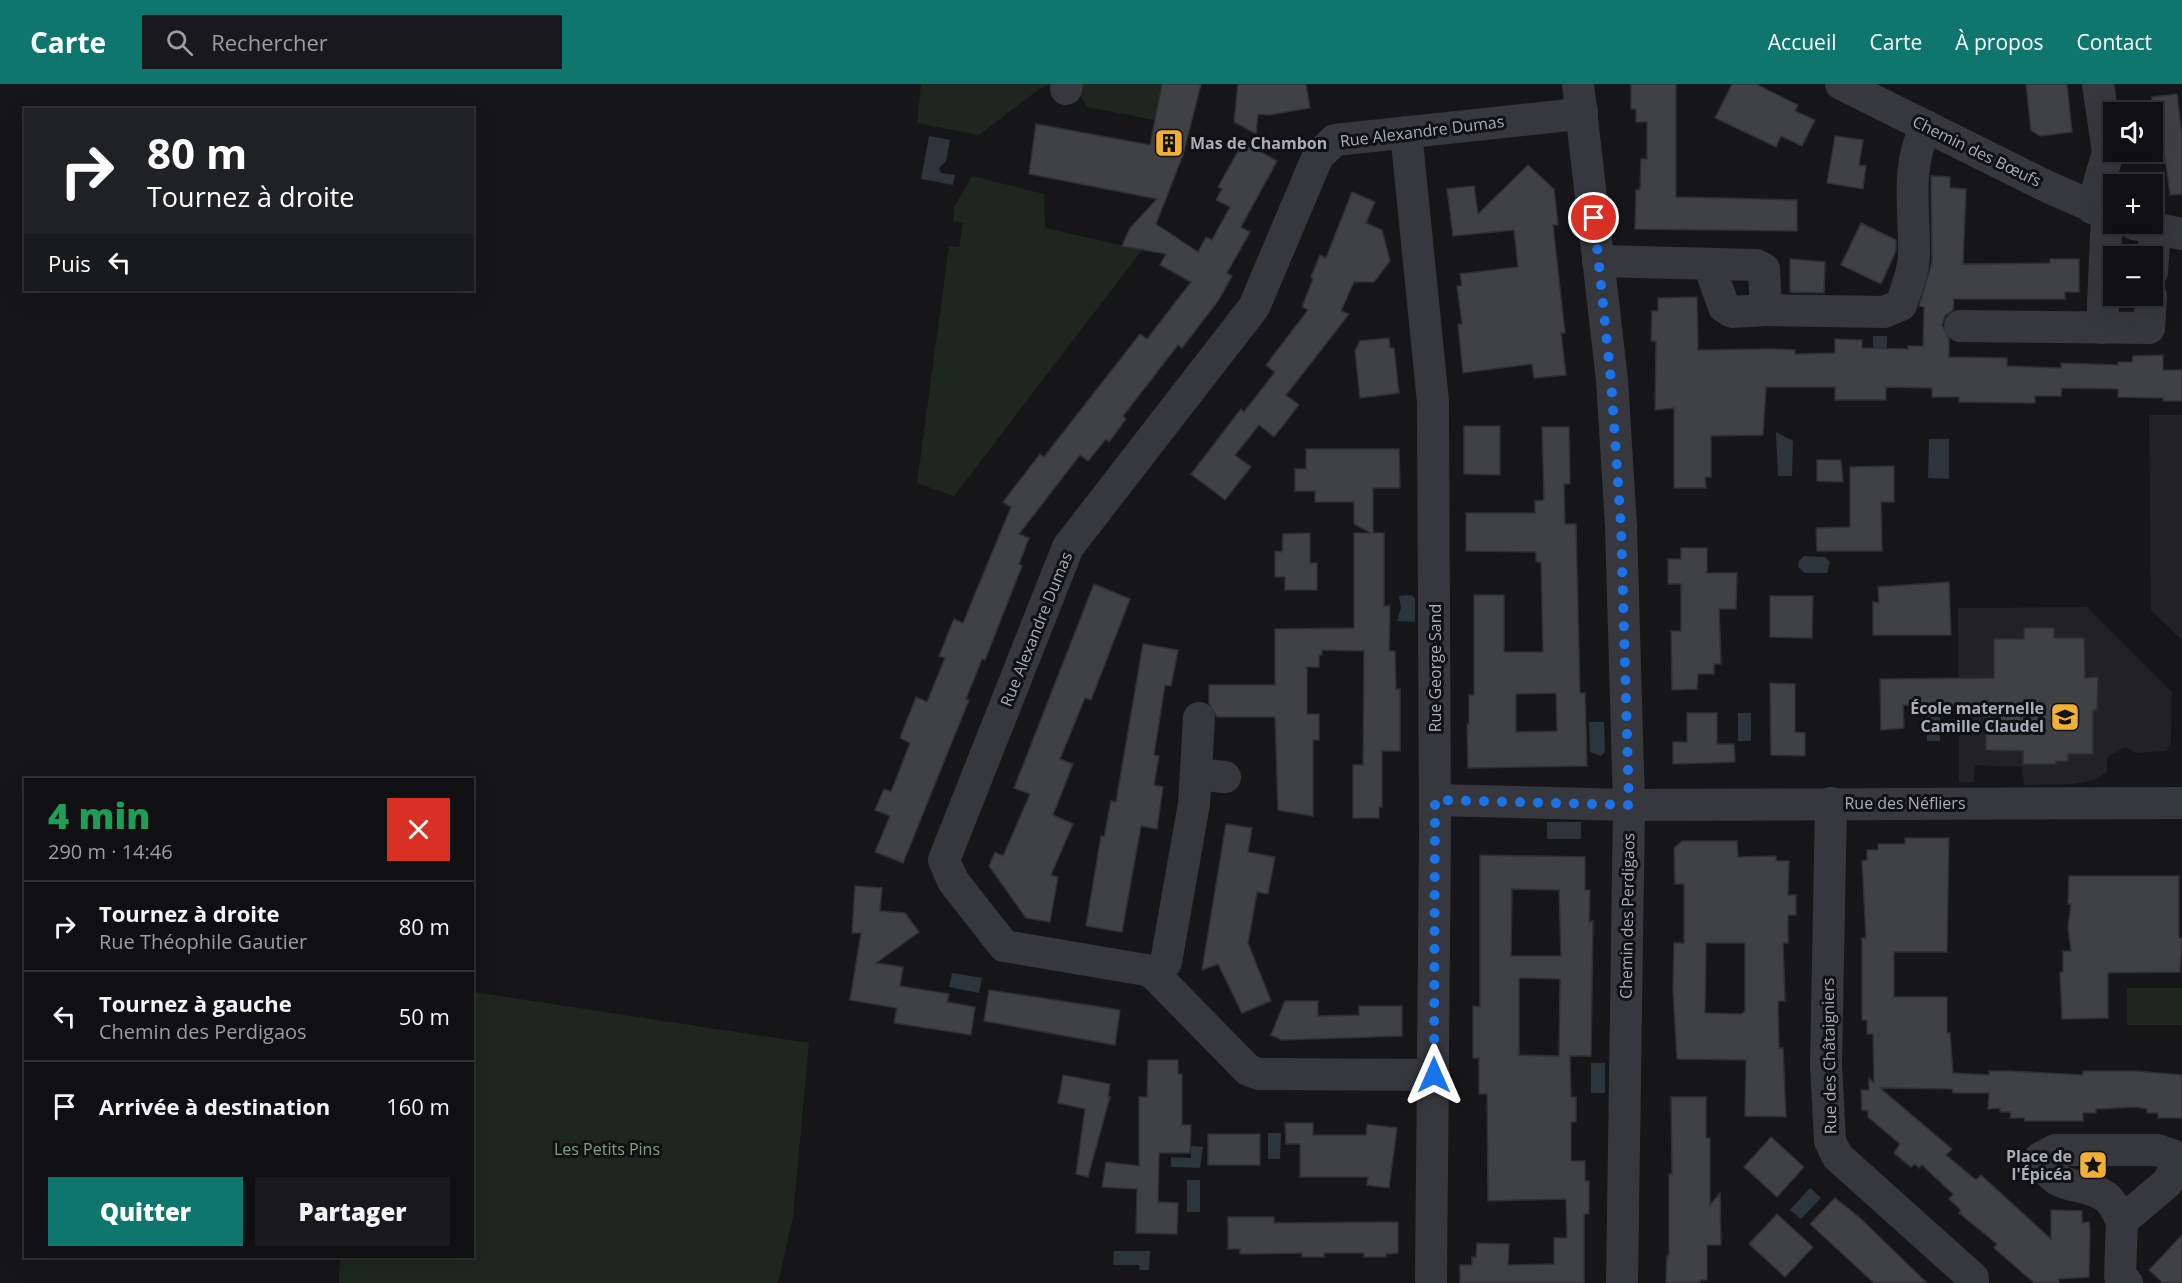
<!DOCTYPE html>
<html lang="fr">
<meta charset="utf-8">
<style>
body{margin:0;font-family:"Open Sans",sans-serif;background:#19191b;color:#f1f3f6;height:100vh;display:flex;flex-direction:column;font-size:22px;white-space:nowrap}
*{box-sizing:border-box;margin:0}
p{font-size:20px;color:#9c9d9f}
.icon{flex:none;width:33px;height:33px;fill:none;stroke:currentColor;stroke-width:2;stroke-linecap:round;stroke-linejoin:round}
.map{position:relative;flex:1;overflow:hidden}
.side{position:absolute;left:24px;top:694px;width:450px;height:480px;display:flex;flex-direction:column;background:#101012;border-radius:0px;box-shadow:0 6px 24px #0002,0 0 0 2px #303032}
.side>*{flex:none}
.top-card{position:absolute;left:24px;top:24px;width:450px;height:183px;border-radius:0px;box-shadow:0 6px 24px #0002,0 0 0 2px #303032;background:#202124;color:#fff;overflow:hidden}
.buttons{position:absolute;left:2103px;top:18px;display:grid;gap:12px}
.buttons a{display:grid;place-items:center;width:60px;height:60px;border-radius:0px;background:#101012;box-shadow:0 6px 24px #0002,0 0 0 2px #303032;font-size:30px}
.pin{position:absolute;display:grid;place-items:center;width:51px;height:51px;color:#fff;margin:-26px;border:3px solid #fff;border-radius:50%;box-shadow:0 2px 6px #0007}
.me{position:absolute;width:66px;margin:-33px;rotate:0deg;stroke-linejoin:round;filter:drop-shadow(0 0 4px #0008)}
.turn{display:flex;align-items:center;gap:21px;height:126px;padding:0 24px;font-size:27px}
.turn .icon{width:78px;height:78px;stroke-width:2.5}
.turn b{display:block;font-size:42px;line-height:51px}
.then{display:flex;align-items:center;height:57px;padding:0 24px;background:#0003;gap:12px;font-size:22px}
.round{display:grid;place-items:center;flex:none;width:63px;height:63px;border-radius:0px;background:#19191b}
.overview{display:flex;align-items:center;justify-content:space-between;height:102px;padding:0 24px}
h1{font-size:36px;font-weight:800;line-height:45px;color:#1e9e55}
.button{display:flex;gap:12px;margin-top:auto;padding:12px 24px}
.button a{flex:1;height:69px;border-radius:0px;background:#0f766e;color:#fff;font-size:24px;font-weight:800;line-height:69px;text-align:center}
.button a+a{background:#19191b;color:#f1f3f6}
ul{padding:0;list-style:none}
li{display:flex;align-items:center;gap:18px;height:90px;padding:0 24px;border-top:2px solid #303032}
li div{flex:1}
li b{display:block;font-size:22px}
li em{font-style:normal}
header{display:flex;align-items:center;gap:36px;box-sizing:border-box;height:84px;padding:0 30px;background:#0f766e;color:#fff}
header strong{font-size:28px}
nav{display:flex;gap:33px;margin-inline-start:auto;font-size:21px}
.search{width:420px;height:54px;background:#19191b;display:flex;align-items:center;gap:15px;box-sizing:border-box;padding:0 21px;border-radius:0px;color:#9c9d9f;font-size:22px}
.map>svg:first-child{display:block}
</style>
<header>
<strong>Carte</strong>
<div class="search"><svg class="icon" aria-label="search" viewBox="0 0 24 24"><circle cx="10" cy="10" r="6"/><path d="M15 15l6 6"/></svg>Rechercher</div>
<nav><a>Accueil</a><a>Carte</a><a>À propos</a><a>Contact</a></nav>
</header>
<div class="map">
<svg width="2182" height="1199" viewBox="0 0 2182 1199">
<rect width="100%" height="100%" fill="#161618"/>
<g fill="#222225">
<path d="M2149,331H2182V556L2151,526Z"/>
<path d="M2087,523L2172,608L2171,659L2166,667L2135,669L2126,663L2107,673V688L2094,696L2073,700L2024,701L2022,683L1975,681L1974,698H1959L1958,524Z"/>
</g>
<g fill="#1e261f">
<path d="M921,0H1051L1038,6L979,51L917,39Z"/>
<path d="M1073,0H1162L1155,36L1087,23Z"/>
<path d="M972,92L1044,110L1045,144L1142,166L954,412L917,399L949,162L959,163L963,139L953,137L954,123Z"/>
<rect x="2127" y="904" width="55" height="37"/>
<path d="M473,908L809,959L793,1133L778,1199H339L340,1173H472Z"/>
</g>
<g fill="#2c353c">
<path d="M929,52L950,56L946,77L939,84L941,89L955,91L953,101L921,95Z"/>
<path d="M1873,252H1887V280L1873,279Z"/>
<path d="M1776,348L1793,357L1792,392H1778Z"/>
<path d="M1929,355H1949V395L1928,394Z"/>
<path d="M1804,472L1825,473L1830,478L1827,489H1805L1798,483L1799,477Z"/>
<path d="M1411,511L1415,514V538L1397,537L1401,524L1399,512Z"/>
<rect x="1738" y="629" width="13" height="28"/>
<path d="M1926,632L1940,633V657H1927V641L1924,636Z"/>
<path d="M1589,638H1604L1605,668L1601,672L1590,668Z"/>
<rect x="1547" y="738" width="34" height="17"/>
<path d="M952,889L982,894L979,909L949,903Z"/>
<rect x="1591" y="979" width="14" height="30"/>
<path d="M1268,1049H1281L1280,1075H1268Z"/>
<path d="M1191,1062L1203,1063L1200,1084L1171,1083V1073L1191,1074Z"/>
<rect x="1187" y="1096" width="13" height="32"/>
<path d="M1810,1104L1821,1114L1801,1135L1790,1126Z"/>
<path d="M1114,1167H1150L1149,1186H1140L1139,1181H1113Z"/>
</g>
<g fill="#404145" stroke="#303034" stroke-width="1.5" fill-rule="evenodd">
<path d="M1162,0H1201L1183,71L1156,140L1198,168L1206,153L1212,156L1230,123L1216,116L1222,105L1218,103L1243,58L1277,77L1241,143L1250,148L1227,189L1232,192L1218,217L1182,264L1178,261L1123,332L1126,335L1109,358L1106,355L1088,377L1080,371L1019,450L1029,454L1019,480L1022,482L985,576L982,575L966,615L969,616L903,779L875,768L890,732L875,726L884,705L891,708L910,659L900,654L916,613L927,618L945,574L939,572L954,535L963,539L1011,423L1003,418L1040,370L1044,373L1140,250L1147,255L1191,198L1160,181L1166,170L1122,162L1130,144L1157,115L1029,90L1036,40L1150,61Z"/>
<path d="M1238,0H1306L1310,24L1269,31L1258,30L1256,50L1234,38Z"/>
<path d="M1631,0H1676V113L1797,116V147L1635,145L1636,106H1640L1641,75H1647V38H1636V25H1631Z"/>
<path d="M1732,0H1756L1798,21L1795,27L1815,36L1802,62L1781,52L1776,63L1715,34Z"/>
<path d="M2026,0H2067L2072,48L2040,52L2031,46Z"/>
<path d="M2177,10L2182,52V110L2170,111L2165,74L2160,75L2159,63H2152V13Z"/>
<path d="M1835,52L1863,56L1859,81L1866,82L1863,105L1827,99Z"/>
<path d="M1528,81L1554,105L1558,141H1553L1565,249H1561L1566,291L1534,294L1532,280L1463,289L1458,240H1462L1457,202H1462L1460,190L1518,183L1514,146L1453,152L1447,105L1474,102L1478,130Z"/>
<path d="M1931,92L1950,93V104L1966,105L1963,180L2050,179V175H2079V208H2065V215H1954L1953,226L1945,232L1942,241L1949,255V273L2007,274V282L2061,284V279L2118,281V278H2132L2133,272L2163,271V286H2182V317H2163V314L2118,313V305L2062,304L2061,312H2035V319L1959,318V313H1932V304L1886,303V316H1835V303H1766L1763,351L1711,352V393H1705L1706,404H1674V324L1655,326L1656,257H1651L1652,227H1658V214L1697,213L1698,266L1771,265L1795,266V270L1835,269V255L1862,256V264L1908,265V262H1923L1924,223L1919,222L1932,178Z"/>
<path d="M1352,108L1375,118L1366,139L1382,146L1390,177L1374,198H1354L1341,227L1349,230L1286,311L1299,321L1274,353L1259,341L1235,371L1251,383L1225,416L1191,390L1241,325L1244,328L1275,288L1266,281L1308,226L1302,223L1313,195L1311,193L1320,171L1326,174Z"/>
<path d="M1861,139L1896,156V167L1881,200L1841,181Z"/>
<path d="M1790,175L1825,178L1824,209L1790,208Z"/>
<path d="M1389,254L1390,264H1394L1399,309L1360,314L1355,267L1360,257Z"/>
<path d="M1464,342H1500V391L1464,390Z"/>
<path d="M1542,343H1569L1570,400H1564L1565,440H1576L1580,609H1585L1587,682L1468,684L1467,640H1469V611H1474V511H1504V568H1543L1541,478H1536V468L1466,467V429H1535V417L1544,416ZM1556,609L1557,647L1516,648V610Z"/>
<path d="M1306,365H1399L1400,404H1373V449H1384V522H1390L1389,567H1395L1396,605H1400V667H1382V723H1379V734H1353V681H1363L1364,567L1322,566V571H1319V583H1307V630H1319V656H1313V732L1278,726L1275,633H1217L1209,619V601H1275V545L1354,544V449H1371L1354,440V418H1315V407H1295V385H1306Z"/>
<path d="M1817,376H1841L1843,398L1817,397Z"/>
<path d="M1894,382V418H1881L1882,467H1817L1816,444L1850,443V383Z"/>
<path d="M1310,449V479H1317V506H1285V493H1275V467L1282,468L1283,450Z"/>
<path d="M1681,464H1707V489H1737L1736,525H1719L1721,580H1714V590H1698L1697,605L1672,606L1671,547H1681V500H1668V475H1681Z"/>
<path d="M1949,498L1951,551H1873V518L1879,519L1878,503Z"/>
<path d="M1094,500L1130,515L1091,616L1085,614L1060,675L1073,680L1053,731L1073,740L1051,791L1058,793L1050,838L1026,834L989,782L995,768L1003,772L1030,710L1014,704Z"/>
<path d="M1770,512H1813L1812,554L1770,553Z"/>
<path d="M2024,544H2054V554H2084L2085,594L2098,593L2097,626H2093V670H2068V677H2056V680H2023V667L1986,666V627H1980V622L1903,621L1904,644L1881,646L1880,595L1994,594V555H2024Z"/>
<path d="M1143,560L1178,566L1171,602L1165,601L1154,671L1159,672L1154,701L1163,703L1157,745L1141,742L1122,848L1086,842L1101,752L1104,753L1111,717L1116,718Z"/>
<path d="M1770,599L1795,600V648L1805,649V672L1771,671Z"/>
<path d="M1687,629H1717V660H1734L1735,678L1673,680V658H1687Z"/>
<path d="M1226,740L1252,744L1248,768L1275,773L1268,810L1257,808L1248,859L1271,917L1242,929L1218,880L1202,886Z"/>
<path d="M1905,754H1949L1947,868H1894V913H1947V949H1950L1953,989L1989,991V987H2011L2083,991V987H2136L2182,991V1034H2158V1029H2147V1025L2136,1023L2096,1025V1029H2083V1037H2025L2024,1034H2010L2011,1028H2000V1024L1988,1025L1989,1009H1953L1952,1005L1880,1004L1952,1065L1946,1071L1976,1096L1981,1091L2051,1155V1126L2082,1127V1139L2089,1138L2090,1146L2089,1193L2059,1195V1199H2034L1994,1164L1997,1160L1959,1129L1961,1126L1949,1115L1953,1110L1922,1081L1919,1084L1915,1080L1911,1083L1894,1069L1900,1060L1868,1033V1027L1862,1026L1861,1006H1869V994L1874,999L1873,950H1867V936H1862V854H1866L1862,777L1867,776V766H1878V760H1905Z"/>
<path d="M1682,757H1737L1738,773L1776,772V777H1789L1788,811H1796V831H1788V859H1783L1785,917H1778L1779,964H1783L1786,1033L1745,1032L1746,976L1677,975L1673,906L1674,859H1684V800H1675L1674,764ZM1706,859H1745V927L1742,930L1705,929Z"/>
<path d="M1480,771L1585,773V806H1590L1589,838L1593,837L1591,972H1570L1571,1013H1576V1038H1571V1077H1585V1097H1589V1130H1584V1199H1460V1181H1472V1173H1476L1477,1159L1509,1160L1508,1181L1554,1180V1154H1567L1566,1115L1488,1117L1487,1010H1479V974H1473V922L1480,923ZM1512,805L1559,806L1561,872H1511ZM1519,894L1560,895L1559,972L1519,971Z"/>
<path d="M2069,792H2179V854H2182L2180,888L2108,889V934L2062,935L2060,888H2063V867H2071L2068,843L2071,820H2068Z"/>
<path d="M855,802L882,804L880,827L905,829L919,848L876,879L903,883L900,902L949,910L947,918L975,923L971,951L894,939L897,924L850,916L861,849H852Z"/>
<path d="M989,906L1120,926L1115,961L984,937Z"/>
<path d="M1285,917H1318V932L1359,931V922H1402V952L1282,956L1271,951Z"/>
<path d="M1148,976H1178V990H1182V1041H1191L1190,1069H1159L1158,1118L1178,1119L1177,1150L1136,1149L1137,1105L1102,1103L1106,1078L1139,1082V1013H1147Z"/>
<path d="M1063,991L1110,1000L1108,1013H1110L1088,1093L1076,1090L1085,1025L1058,1019Z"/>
<path d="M1671,1013H1706V1054H1710V1121L1720,1109L1721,1161H1707V1196H1700V1199H1666L1667,1172H1669V1090H1672Z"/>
<path d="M1285,1039H1313V1051H1366L1367,1040L1397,1044L1389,1104L1367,1101L1368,1093H1300V1060H1286Z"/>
<rect x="1208" y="1050" width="52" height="31"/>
<path d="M1771,1053L1804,1083L1777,1113L1744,1083Z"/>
<path d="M1835,1114L1859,1133L1927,1199H1874L1810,1140Z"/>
<path d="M1777,1130L1813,1163L1785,1193L1749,1160Z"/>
<path d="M1228,1133H1274V1139L1398,1138V1169L1386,1170V1173H1364V1169H1324V1173H1302V1169L1240,1170V1165H1228Z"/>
<path d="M2182,1151V1199H2163L2149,1186Z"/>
</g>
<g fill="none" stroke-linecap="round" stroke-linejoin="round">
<g stroke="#37383d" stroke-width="32">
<path d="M1578,0L1612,296L1621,442L1629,721L1622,1199"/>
<path d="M1841,0L2048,103L2114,132"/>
<path d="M1066,5L1067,0"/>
<path d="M1406,48L1433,318L1435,750L1431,1199"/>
<path d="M2092,124L2108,68L2098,0"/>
<path d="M2134,140L2182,150"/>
<path d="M1598,177L1756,181L1764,185L1766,226L1732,228L1724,223L1709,181"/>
<path d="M2152,188L2155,144"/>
<path d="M1766,226L1884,228L1901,221C1906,205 1914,187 1914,171C1915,125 1905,85 1926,42"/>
<path d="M1960,242L2149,244L2151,212"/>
<path d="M2102,244L2107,129"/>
<path d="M1197,690L1225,693"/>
<path d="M1435,716L1629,721L2182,719"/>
<path d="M1831,719L1826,981L1830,1057L1837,1072L1973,1194V1199"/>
<path d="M1155,891L1166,878L1194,720L1199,634"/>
<path d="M1434,991L1259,990L1248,986L1155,891L1146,886L1004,862L953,797L944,776L1068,463L1254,223L1318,72L1335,56L1569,31L1582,27"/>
<path d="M2055,1066H2157L2172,1071L2175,1085L2167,1099L2122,1137C2118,1130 2113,1118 2106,1113C2080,1095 2056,1110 2040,1074Z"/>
<path d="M2122,1137L2120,1192L2127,1199"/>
</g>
</g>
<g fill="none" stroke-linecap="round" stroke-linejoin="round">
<path stroke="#1a73e8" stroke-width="10" stroke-dasharray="0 18" d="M1434,991L1435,716L1629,721L1621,442L1611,296L1594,134"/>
</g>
<defs>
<g id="building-square" transform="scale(1.5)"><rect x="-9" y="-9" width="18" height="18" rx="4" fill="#f2b134" stroke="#111113"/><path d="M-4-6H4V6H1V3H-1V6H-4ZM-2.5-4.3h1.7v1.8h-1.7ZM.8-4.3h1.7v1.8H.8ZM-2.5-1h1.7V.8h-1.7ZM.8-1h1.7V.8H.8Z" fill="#111"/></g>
<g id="school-square" transform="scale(1.5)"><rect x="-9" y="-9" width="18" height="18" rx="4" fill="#f2b134" stroke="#111113"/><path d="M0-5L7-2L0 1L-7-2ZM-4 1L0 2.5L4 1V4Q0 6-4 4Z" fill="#111"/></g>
<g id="sight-square" transform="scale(1.5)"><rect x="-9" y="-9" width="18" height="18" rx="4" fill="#f2b134" stroke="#111113"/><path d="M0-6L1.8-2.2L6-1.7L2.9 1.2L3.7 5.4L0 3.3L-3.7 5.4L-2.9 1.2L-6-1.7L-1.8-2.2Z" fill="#111"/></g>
</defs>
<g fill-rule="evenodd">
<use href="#building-square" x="1169" y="59"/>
<use href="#school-square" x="2065" y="633"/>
<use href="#sight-square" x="2093" y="1081"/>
</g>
<g text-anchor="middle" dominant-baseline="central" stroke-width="6" stroke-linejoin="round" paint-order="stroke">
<g font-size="16" fill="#a8adb8" stroke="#111113">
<text transform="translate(1422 47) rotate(-7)">Rue Alexandre Dumas</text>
<text transform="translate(1977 67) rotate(26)">Chemin des Bœufs</text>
<text transform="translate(1036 545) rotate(-68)">Rue Alexandre Dumas</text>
<text transform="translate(1435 584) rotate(-90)">Rue George Sand</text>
<text x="1905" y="719">Rue des Néfliers</text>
<text transform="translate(1627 832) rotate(-89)">Chemin des Perdigaos</text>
<text transform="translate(1829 972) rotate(-91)">Rue des Châtaigniers</text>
</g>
<g font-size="16" font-weight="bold" fill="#a8adb8" stroke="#111113" text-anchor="end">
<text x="1190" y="59" text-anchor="start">Mas de Chambon</text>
<text x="2044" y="624">École maternelle<tspan x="2044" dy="18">Camille Claudel</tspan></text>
<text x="2072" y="1072">Place de<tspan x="2072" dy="18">l'Épicéa</tspan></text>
</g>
<g font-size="16" fill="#7fa381" stroke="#111113">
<text x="607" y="1065">Les Petits Pins</text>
</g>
</g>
</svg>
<div class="buttons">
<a><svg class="icon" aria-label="sound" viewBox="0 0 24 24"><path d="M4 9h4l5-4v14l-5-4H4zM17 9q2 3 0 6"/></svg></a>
<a>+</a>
<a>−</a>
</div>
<div class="pin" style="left:1594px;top:134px;background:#d93025"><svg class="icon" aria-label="arrive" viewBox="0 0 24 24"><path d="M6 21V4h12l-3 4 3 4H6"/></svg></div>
<svg class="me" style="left:1434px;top:991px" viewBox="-20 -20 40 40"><path d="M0-17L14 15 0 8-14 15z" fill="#1a73e8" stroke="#fff" stroke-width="4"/></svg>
<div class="top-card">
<div class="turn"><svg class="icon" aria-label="right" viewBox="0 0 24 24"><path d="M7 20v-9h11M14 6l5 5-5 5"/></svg><div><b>80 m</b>Tournez à droite</div></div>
<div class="then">Puis<svg class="icon" aria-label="left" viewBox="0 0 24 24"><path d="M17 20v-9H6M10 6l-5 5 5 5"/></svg></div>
</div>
<section class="side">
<div class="overview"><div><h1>4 min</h1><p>290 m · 14:46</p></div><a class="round" style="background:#d93025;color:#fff"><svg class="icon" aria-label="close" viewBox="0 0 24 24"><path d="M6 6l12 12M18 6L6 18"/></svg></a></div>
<ul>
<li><svg class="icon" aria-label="right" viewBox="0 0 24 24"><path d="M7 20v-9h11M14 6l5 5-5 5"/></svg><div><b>Tournez à droite</b><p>Rue Théophile Gautier</p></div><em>80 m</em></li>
<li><svg class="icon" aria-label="left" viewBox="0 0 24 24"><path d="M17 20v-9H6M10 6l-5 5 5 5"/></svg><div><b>Tournez à gauche</b><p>Chemin des Perdigaos</p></div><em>50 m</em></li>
<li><svg class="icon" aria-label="arrive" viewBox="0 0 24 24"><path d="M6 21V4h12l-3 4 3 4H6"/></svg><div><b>Arrivée à destination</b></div><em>160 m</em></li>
</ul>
<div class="button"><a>Quitter</a><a>Partager</a></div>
</section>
</div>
